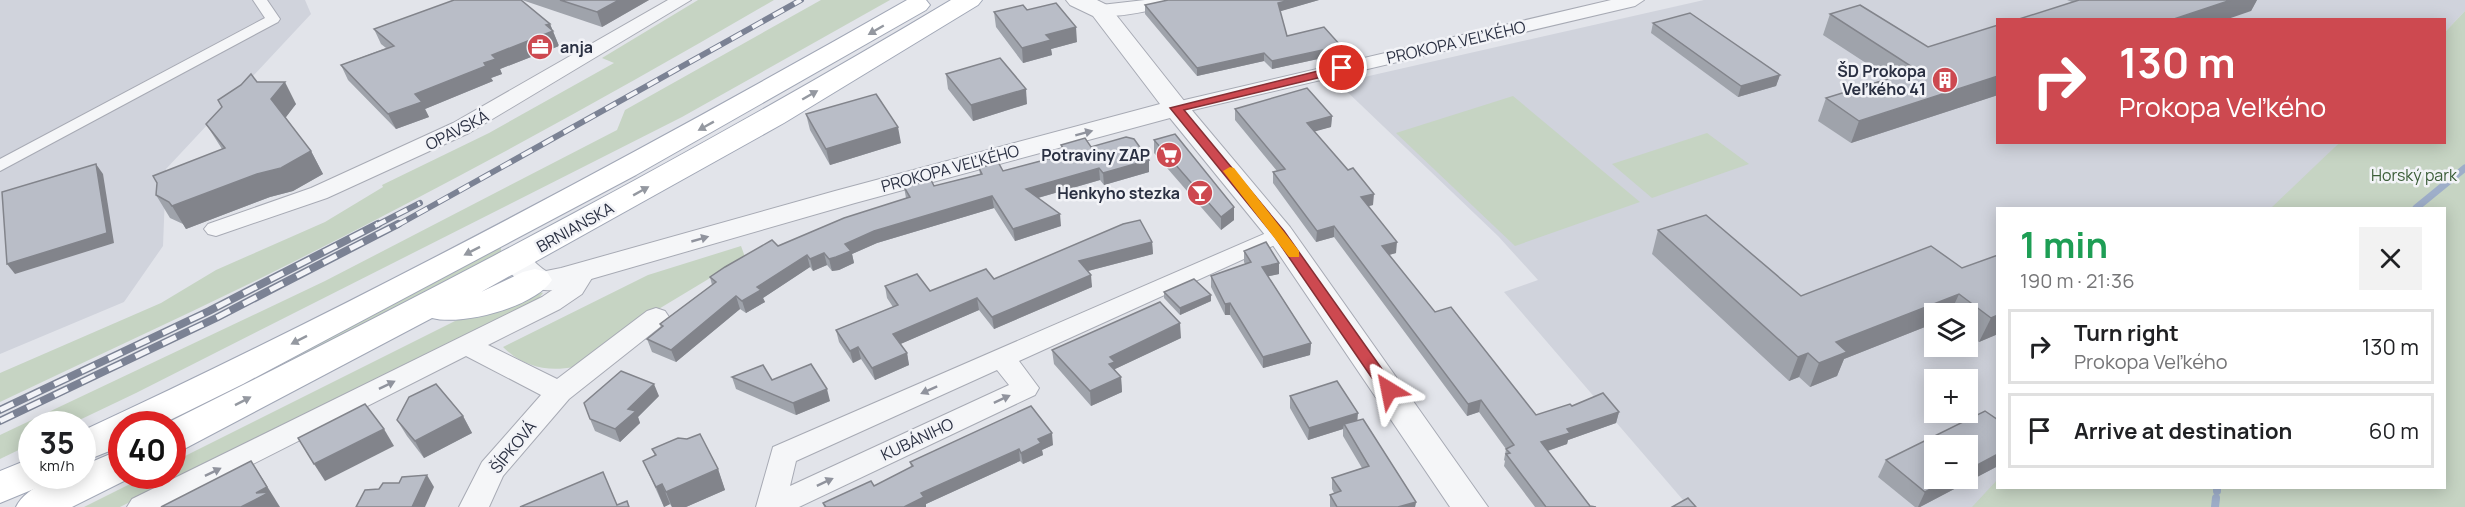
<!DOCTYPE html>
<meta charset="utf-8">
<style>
body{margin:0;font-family:Manrope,sans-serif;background:#f2f2f2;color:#202124;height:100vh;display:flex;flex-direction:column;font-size:22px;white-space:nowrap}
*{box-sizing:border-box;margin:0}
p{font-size:20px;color:#757577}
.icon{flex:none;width:33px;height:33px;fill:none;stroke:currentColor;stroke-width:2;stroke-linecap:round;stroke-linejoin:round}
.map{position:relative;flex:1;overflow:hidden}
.side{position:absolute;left:1996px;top:207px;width:450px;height:282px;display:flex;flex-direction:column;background:#fff;border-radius:0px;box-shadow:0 3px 15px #0003}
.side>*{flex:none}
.hud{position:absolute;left:1996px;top:18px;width:450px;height:126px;border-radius:0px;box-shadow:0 3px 15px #0003;background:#cd4950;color:#fff;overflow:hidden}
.buttons{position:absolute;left:1924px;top:303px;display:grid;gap:12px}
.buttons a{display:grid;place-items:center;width:54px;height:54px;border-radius:0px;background:#fff;box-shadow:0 3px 15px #0003;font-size:30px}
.speed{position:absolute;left:18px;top:411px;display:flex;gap:12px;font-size:30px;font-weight:700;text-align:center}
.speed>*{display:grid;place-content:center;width:78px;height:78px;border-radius:50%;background:#fff;box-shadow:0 3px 15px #0003;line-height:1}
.speed small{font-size:15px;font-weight:400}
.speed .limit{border:9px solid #d22;background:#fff;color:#111}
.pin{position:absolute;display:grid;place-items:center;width:51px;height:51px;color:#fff;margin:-26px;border:3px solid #fff;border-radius:50%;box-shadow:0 2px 6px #0007}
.me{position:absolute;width:66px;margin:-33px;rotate:325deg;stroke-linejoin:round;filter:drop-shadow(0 0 4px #0008)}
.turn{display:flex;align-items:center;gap:21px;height:126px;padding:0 24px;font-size:27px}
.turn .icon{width:78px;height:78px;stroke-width:2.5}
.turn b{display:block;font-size:42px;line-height:51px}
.round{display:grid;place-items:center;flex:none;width:63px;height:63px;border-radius:0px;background:#f2f2f2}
.overview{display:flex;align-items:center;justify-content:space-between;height:102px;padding:0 24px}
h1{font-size:36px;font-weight:700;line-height:45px;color:#1e9e55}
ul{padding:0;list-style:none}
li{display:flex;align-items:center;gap:18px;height:75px;margin:0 12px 9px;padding:0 12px;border:3px solid #e0e0e0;border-radius:0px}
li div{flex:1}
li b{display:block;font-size:22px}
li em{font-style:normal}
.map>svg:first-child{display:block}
</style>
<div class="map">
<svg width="2465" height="507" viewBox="0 0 2465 507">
<rect width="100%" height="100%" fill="#e2e4ea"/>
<g fill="#d0d3dc" fill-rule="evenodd">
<path d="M0,0H305L311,14L166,169L163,246L124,302L0,354Z"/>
<path d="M1704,0H2465V11L2445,32V20H1998V142L2339,143L2275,208H1998V488L1982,507H1689L1504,292L1538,280L1498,236L1338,83ZM1935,314H1968V346H1935ZM1935,380H1968V412H1935ZM1935,446H1968V478H1935Z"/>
</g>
<g fill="#c6d4c3">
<path d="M698,0H774C617,92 458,179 295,261C198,310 98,355 0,402V373L161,303L216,270L325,222L383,187L382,185L489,133L614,63L602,58Z"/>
<path d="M821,0H890L682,117L136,393L71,424H32L31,444L0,459V435L325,281L617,130L625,110Z"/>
<path d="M2465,11V507H1972L1998,479V488H2445V208H2271L2339,143L2445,142V32Z"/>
<path d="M1513,96L1640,202L1515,246L1396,133Z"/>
<path d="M1707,133L1749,164L1652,198L1612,164Z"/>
<path d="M501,246V255L172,424H154Z"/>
<path d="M741,246L745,257L657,310L574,367C547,372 523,367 503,347L648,275Z"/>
<path d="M536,291L543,293L538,299L120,507H84L146,476H172L173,462L479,309Z"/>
</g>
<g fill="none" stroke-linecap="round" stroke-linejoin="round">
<path stroke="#9eaec9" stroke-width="7" d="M2416,208L2465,168"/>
<g stroke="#9eaec9" stroke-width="8">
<path d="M2217,488V491"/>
<path d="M2215,507L2216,498"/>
</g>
<g stroke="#a7aab4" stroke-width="2">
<path id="pedestrian" d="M253,0H267L280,19L278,22L0,171V159L265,18Z"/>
</g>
<g stroke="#a7aab4" stroke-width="2">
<g id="minor">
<path d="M668,0H691L469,133L327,198L216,236L208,234L204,229L208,224L311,188L453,123Z"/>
<path d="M1145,0H1179L1177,4C1161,8 1101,24 1092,11L1101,5Z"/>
<path d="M1611,0H1644L1635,6L1176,114L1169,112L1166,108L1169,104L1176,102Z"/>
<path d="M1280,227L1288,229L1292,234L1288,239L1019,361L1039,388L1035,395L799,507H756L773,447ZM997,370L1009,385L790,486L796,461Z"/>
<path d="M583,265L592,267L595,273L582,294L560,309L488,345L557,379L647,311L656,308L665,311L669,317L665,323L569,399L503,476L489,507H459L482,462L541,395L466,356L168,507H127L132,499L542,297L564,282L574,267Z"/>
</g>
</g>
<g stroke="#a7aab4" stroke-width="2">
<path id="tertiary" d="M1066,0H1097L1109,6L1185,102L1290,227L1488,507H1450L1270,241L1170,118L855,203L553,290C528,292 513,279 500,259L504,252C529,246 528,260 546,271L561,268L835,191L1160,104L1093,16L1070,5Z"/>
</g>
<g stroke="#a1a7b6" stroke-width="2">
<g id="primary">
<path d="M907,0H926L930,5L926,10L636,175L243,384L162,424H122V446L82,462V431C362,301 638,153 907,0Z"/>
<path d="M951,0H982L978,5L784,123L481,292L523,272L535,269L547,272L552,280C535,307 462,326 432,318L186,448L172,452V424H165C432,291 695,153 951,0Z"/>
<path d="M122,449V476H134L72,507H16C27,485 59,476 82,476V466Z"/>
<path d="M32,458V476H50L46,484L0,503V471Z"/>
</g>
</g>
<use href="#pedestrian" fill="#f5f6f8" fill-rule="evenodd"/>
<use href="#minor" fill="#f5f6f8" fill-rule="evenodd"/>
<use href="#tertiary" fill="#f5f6f8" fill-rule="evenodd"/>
<use href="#primary" fill="#fff" fill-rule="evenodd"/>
<g stroke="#7b8294" stroke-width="6">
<g id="rail-far1">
<path d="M375,226L420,203"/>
<path d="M396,226L801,0"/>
</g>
</g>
<g stroke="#7b8294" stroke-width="8">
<g id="rail">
<path d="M0,410L209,311L378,224"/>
<path d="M0,421L216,318L398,224"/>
</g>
</g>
<use href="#rail-far1" stroke="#f2f3f7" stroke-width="4" stroke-dasharray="12" stroke-linecap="butt"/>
<use href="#rail" stroke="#f2f3f7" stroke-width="5" stroke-dasharray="15" stroke-linecap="butt"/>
</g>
<g fill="#9fa3ab">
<path d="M522,0H649L602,27Z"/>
<path d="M1168,0H1319L1280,11L1287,36L1341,46V54L1272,69L1264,61L1197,76L1145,14V5Z"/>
<path d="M2067,0H2257L2251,11L2072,2Z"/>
<path d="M1027,10L1077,42L1051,49L1052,55L1023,63L996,27L994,12Z"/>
<path d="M1830,14L1928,47L1998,25V95L1851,143L1818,121L1826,98L1889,78L1823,35Z"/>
<path d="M1653,23L1780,75L1776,86L1738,97L1651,33Z"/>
<path d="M550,24L559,46L500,69L502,74L491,78L493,81L425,109L429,117L396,129L348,80L341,65L386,48L381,44L374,29Z"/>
<path d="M946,74L1027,104L973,121L948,89Z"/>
<path d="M257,82L296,104L285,118L311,151L323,174L293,191L270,197L186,229L183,224L170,218L156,195L222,149L206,124Z"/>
<path d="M1235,109L1332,116L1331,127L1314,131L1373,205L1368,206L1396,253L1389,255L1435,312L1536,415L1572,406L1619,412L1616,423L1568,440L1567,444L1548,451L1590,506L1596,507H1535L1504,466L1505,461L1504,460L1506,449L1479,412L1467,416L1334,237L1316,242L1273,183V172L1277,171L1235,120Z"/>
<path d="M806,114L901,143L830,165L810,130Z"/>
<path d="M1154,140L1234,220L1221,230L1154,153Z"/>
<path d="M1061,145L1091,147L1149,160V172L1104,185L1100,180L1038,198L1061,226L1015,241L994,208L877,243L852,254L854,263L839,270L832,271L827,265L813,271L810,267L763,298L765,302L746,313L740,309L676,362L652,352L647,339L661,328L660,324L712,285L710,277L778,246L906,198L904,187L934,186L980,174L979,168L1003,171L1062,155Z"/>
<path d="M1658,230L1801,296L1962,268L1998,255V334L1979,342L1968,333V314H1935V323L1844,359L1837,376L1810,387L1799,377L1789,381L1652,254Z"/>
<path d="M1152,242L1153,254L1088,271L1092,287L994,329L979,310L900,344L907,353L909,365L875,380L861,359L853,363L839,342L836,330L893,307L887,298L885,286L930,291L994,279Z"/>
<path d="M1244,251L1279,263V274L1268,276L1311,343L1310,355L1263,368L1230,315H1225L1211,287V276L1245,264L1244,262Z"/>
<path d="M1164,292L1211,301L1180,315L1164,298Z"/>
<path d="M1181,338L1115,369V371L1121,377L1122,392L1091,406L1054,364L1052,350Z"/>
<path d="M732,377L772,380L830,401L796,415L736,389Z"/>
<path d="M659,396L638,417L640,423L620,442L595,431L590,419Z"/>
<path d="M1290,396L1357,420L1416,502L1415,507H1330V495L1334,493L1332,489V478L1362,468L1343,436V429L1308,440L1290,408Z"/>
<path d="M463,416L472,433L424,458L407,436L397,420Z"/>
<path d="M1998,420V466L1920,507H1915L1878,477L1886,460Z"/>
<path d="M1053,445L1042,450L1043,455L1023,464L1020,461L926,504V507H824L823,503L874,486L911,467L910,462Z"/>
<path d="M652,449L718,469L725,490L686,507H672L670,504L664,507L643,461L655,456Z"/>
</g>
<g fill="#82848b">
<path d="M619,0H649L602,27L597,12Z"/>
<path d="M1290,0H1319L1278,12V3Z"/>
<path d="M2231,0H2257L2251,11L2225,20H2171Z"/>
<path d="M550,24L559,46L500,69L502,74L491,78L493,81L425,109L429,117L396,129L388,114L415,94L484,63L492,55Z"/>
<path d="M1076,27L1077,42L1051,49L1052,55L1023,63L1022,48L1046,35Z"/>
<path d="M1341,46V54L1272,69V61Z"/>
<path d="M1264,53V61L1197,76V68Z"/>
<path d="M1780,75L1776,86L1738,97L1741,86Z"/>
<path d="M1998,76V95L1851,143L1859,121Z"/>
<path d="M285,82L296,104L283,121L271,99Z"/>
<path d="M1026,89L1027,104L973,121L971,105Z"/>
<path d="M1332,116L1331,127L1306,134L1307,123Z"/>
<path d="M898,127L901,143L830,165L826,149Z"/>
<path d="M311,151L323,174L293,191L270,197L186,229L172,206L257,174Z"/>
<path d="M1149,160V172L1104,185L1103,173Z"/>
<path d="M96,164L103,174L114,243L15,274L7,264Z"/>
<path d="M1099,168L1100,180L1027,201L1026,189Z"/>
<path d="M1374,194L1373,205L1361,208V197Z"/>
<path d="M992,196L994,208L877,243L852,254L854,263L839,270L832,271L829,259L845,244L874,231Z"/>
<path d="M1234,207V220L1221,230V217Z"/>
<path d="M1060,214L1061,226L1015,241L1013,229Z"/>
<path d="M1334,226V237L1316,242L1317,231Z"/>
<path d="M1152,242L1153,254L1080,273L1079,261Z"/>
<path d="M1397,242L1396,253L1381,257L1382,246Z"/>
<path d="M824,253L827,265L813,271L810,259Z"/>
<path d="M807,255L810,267L763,298L765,302L746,313L742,301L757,287Z"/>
<path d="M1279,263V274L1261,278L1262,267Z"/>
<path d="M1091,275L1092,287L994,329L992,317Z"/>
<path d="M1959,294L1950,314H1935V323L1844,359L1837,376L1810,387L1819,363L1836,342Z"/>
<path d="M1211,295V301L1180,315V308Z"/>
<path d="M736,296L740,309L676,362L671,350Z"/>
<path d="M977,298L979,310L896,346L893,334Z"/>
<path d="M1230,303V315H1225V304Z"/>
<path d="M1998,315V334L1979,342L1991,318Z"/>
<path d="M1180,323L1181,338L1115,369L1116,377L1111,379L1110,357Z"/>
<path d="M1311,343L1310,355L1263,368V357Z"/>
<path d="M858,347L861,359L853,363L850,351Z"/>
<path d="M907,353L909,365L875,380L872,368Z"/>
<path d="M1808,353L1799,377L1789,381L1798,357Z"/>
<path d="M1121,377L1122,392L1091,406L1090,391Z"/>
<path d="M654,384L659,396L638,417L640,423L620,442L615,429L628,409Z"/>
<path d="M827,389L830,401L796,415L793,403Z"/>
<path d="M1481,400L1479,412L1467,416L1468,404Z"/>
<path d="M1619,412L1616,423L1568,440L1567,444L1538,454L1541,442L1567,429Z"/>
<path d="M1358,413L1357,425L1344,424L1343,429L1308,440L1309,428Z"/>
<path d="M463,416L472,433L424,458L415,441Z"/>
<path d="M384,429L394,446L325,481L314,464Z"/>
<path d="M1052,433L1053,445L1042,450L1043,455L1023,464L1021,453L1038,439Z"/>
<path d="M1019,449L1020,461L926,504V507H904L921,493Z"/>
<path d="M1998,454V466L1920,507H1918L1925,492L1951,478H1968V470Z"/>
<path d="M251,461L262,478L280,507H241Z"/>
<path d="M718,469L725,490L686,507H672L666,492Z"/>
<path d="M427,475L434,487L425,507H412Z"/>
<path d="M662,484L670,504L664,507L656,487Z"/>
<path d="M1416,502L1415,507H1398Z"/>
</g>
<g fill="#b9bdc7" stroke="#82848b" stroke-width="1.5">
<path d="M454,0H521L550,24L546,25L553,31L492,55L496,59L484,63L486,66L415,94L422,102L388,114L341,65L394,46L374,29Z"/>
<path d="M560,0H619L597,12Z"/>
<path d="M1168,0H1290L1278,3L1287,36L1324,27L1341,46L1272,61L1264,53L1197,68L1145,5Z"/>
<path d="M2079,0H2231L2171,20H2016Z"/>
<path d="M1056,3L1076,27L1046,35L1051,40L1022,48L994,12L1023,5L1027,10Z"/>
<path d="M1860,5L1928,47L1998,25V76L1859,121L1826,98L1917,70L1830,14Z"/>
<path d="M1690,13L1780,75L1741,86L1653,23Z"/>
<path d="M1000,58L1026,89L971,105L946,74Z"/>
<path d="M251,74L257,82H285L271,99L311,151L281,168L257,174L172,206L169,202L156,195L157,183L153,176L225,148L206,124L222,107L218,100L241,85Z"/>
<path d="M1307,88L1332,116L1307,123L1348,170L1353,168L1374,194L1361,197L1397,242L1382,246L1435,312L1451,307L1536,415L1570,404L1572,406L1603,393L1619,412L1567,429L1570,433L1541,442L1590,506L1596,507H1546L1506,454L1510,453L1506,449L1514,445L1481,400L1468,404L1334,226L1317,231L1273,172L1285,169L1235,109Z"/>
<path d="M876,94L898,127L826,149L806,114Z"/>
<path d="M1175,134L1234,207L1221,217L1154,140Z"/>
<path d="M1126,137L1134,139L1149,160L1103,173L1099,168L1026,189L1060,214L1013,229L992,196L874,231L845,244L851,251L836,257L829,259L824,253L810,259L807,255L757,287L761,290L742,301L736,296L671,350L647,339L663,326L660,324L716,282L710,277L725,267L772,240L778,246L844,218L910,197L904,187L931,180L934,186L982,174L979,168L998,162L1003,171L1067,154L1061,145L1085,138L1091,147Z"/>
<path d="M96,164L107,233L7,264L2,192Z"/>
<path d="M1706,215L1801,296L1931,246L1962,268L1998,255V315L1991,318L1959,294L1836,342L1847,352L1819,363L1808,353L1798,357L1658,230Z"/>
<path d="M1140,220L1152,242L1079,261L1091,275L992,317L977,298L893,334L907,353L872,368L858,347L850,351L836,330L898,305L885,286L917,274L930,291L986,269L994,279L1123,224Z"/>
<path d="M1266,242L1279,263L1262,267L1311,343L1263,357L1230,303L1225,304L1211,276L1251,262L1244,251Z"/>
<path d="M1194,279L1211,295L1180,308L1164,292Z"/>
<path d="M1160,302L1180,323L1110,357L1115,362L1109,364L1121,377L1090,391L1052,350Z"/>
<path d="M811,364L827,389L793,403L732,377L763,365L772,380Z"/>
<path d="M621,371L654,384L628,409L636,411L615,429L590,419L584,403Z"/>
<path d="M1337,381L1358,413L1309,428L1290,396Z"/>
<path d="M436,384L463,416L415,441L397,420L409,397Z"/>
<path d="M365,404L384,429L314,464L298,438Z"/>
<path d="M1031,406L1052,433L1038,439L1041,443L1021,453L1019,449L921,493L924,497L904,507H826L823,503L871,481L874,486L913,466L910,462Z"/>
<path d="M1985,411L1998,420V454L1968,470V446H1935V478H1951L1925,492L1886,460Z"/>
<path d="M1363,419L1416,502L1398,507H1337L1330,495L1341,491L1332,478L1369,466L1344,424Z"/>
<path d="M700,434L718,469L666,492L662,484L656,487L643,461L656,455L652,449L678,438L687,439Z"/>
<path d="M251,461L267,487L256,493L270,492L241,507H161Z"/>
<path d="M603,472L617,505L627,501L629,507H520Z"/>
<path d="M427,475L412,507H356L365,490L379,489L383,483H399L402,477Z"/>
<path d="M1688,498L1696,507H1672Z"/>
</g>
<defs><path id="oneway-solid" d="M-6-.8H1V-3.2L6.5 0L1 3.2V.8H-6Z" transform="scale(1.5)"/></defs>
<g fill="#9498a0">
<use href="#oneway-solid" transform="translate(876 30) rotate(150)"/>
<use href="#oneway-solid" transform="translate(810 95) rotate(-30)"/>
<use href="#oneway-solid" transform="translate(706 126) rotate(151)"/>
<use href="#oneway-solid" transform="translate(641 191) rotate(-29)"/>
<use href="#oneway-solid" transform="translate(472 251) rotate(153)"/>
<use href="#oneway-solid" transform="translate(299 340) rotate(153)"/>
<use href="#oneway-solid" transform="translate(243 401) rotate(-27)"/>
</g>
<g fill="#90939d">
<use href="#oneway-solid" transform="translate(1084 133) rotate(-15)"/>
<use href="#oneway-solid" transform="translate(700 239) rotate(-16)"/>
<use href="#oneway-solid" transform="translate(387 385) rotate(-26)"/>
<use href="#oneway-solid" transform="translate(929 390) rotate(156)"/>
<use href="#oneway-solid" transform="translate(1002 399) rotate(-25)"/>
<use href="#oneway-solid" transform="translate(213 472) rotate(-26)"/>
<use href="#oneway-solid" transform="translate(825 482) rotate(-25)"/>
</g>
<path fill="#cd4950" stroke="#852f34" stroke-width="1.5" d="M1342,65L1347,66V71L1184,110L1284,231L1394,386L1396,390L1389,395L1383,394L1275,237L1170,108Z"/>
<path fill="#f59e0b" d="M1230,167L1234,168L1299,251V257H1289L1223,171Z"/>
<defs>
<g id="office-disc" transform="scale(1.35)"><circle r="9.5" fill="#cd4950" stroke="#f2f3f7"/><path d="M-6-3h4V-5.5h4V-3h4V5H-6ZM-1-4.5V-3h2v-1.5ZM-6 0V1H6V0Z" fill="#fff"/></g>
<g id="building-disc" transform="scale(1.35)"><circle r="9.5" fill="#cd4950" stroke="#f2f3f7"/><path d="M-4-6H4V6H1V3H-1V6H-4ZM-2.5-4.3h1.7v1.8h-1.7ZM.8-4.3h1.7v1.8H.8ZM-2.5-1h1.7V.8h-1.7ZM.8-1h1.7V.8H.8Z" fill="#fff"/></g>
<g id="supermarket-disc" transform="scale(1.35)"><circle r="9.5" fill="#cd4950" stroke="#f2f3f7"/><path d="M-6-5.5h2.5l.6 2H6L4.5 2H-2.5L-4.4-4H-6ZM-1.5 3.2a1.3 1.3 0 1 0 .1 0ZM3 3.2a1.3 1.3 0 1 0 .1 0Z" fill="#fff"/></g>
<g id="bar-disc" transform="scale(1.35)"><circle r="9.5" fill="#cd4950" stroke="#f2f3f7"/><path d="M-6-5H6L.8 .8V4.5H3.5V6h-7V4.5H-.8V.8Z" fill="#fff"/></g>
</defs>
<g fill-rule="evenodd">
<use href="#office-disc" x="540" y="47"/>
<use href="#building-disc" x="1945" y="80"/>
<use href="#supermarket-disc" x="1169" y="155"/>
<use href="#bar-disc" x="1200" y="193"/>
</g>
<g text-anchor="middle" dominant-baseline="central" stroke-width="5" stroke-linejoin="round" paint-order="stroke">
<g font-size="16" fill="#2a3042" stroke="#f2f3f7">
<text transform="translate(1456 42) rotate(-13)">PROKOPA VEĽKÉHO</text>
<text transform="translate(457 130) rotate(-27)">OPAVSKÁ</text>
<text transform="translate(950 168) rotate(-15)">PROKOPA VEĽKÉHO</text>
<text transform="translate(575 227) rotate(-29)">BRNIANSKA</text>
<text transform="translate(917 439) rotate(-25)">KUBÁNIHO</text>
<text transform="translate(513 447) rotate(-51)">ŠÍPKOVÁ</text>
</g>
<g font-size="16" font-weight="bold" fill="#2a3042" stroke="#f2f3f7" text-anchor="end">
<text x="560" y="47" text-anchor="start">anja</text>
<text x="1926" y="71">ŠD Prokopa<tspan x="1926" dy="18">Veľkého 41</tspan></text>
<text x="1150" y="155">Potraviny ZAP</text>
<text x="1180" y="193">Henkyho stezka</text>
</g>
<g font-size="16" fill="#3b5d38" stroke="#f2f3f7">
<text x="2414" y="175">Horský park</text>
</g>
</g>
</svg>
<div class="buttons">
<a><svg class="icon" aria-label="layers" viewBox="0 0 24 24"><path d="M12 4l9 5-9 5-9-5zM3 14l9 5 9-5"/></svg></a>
<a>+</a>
<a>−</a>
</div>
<div class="speed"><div>35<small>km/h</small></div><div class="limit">40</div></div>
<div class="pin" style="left:1342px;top:68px;background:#d93025"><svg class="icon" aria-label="arrive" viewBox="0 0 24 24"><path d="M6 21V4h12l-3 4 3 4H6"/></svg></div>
<svg class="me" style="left:1389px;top:390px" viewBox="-20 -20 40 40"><path d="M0-17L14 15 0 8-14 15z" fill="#cd4950" stroke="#fff" stroke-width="4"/></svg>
<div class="hud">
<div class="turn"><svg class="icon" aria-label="right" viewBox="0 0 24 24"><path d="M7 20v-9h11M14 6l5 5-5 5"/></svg><div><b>130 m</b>Prokopa Veľkého</div></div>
</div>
<section class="side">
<div class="overview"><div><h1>1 min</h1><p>190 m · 21:36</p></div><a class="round"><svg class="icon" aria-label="close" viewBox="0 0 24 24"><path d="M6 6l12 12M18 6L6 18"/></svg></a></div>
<ul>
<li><svg class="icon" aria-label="right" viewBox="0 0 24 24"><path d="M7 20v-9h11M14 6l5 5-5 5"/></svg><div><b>Turn right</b><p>Prokopa Veľkého</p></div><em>130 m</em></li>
<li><svg class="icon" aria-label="arrive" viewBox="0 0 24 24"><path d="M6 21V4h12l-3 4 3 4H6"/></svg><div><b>Arrive at destination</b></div><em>60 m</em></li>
</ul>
</section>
</div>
